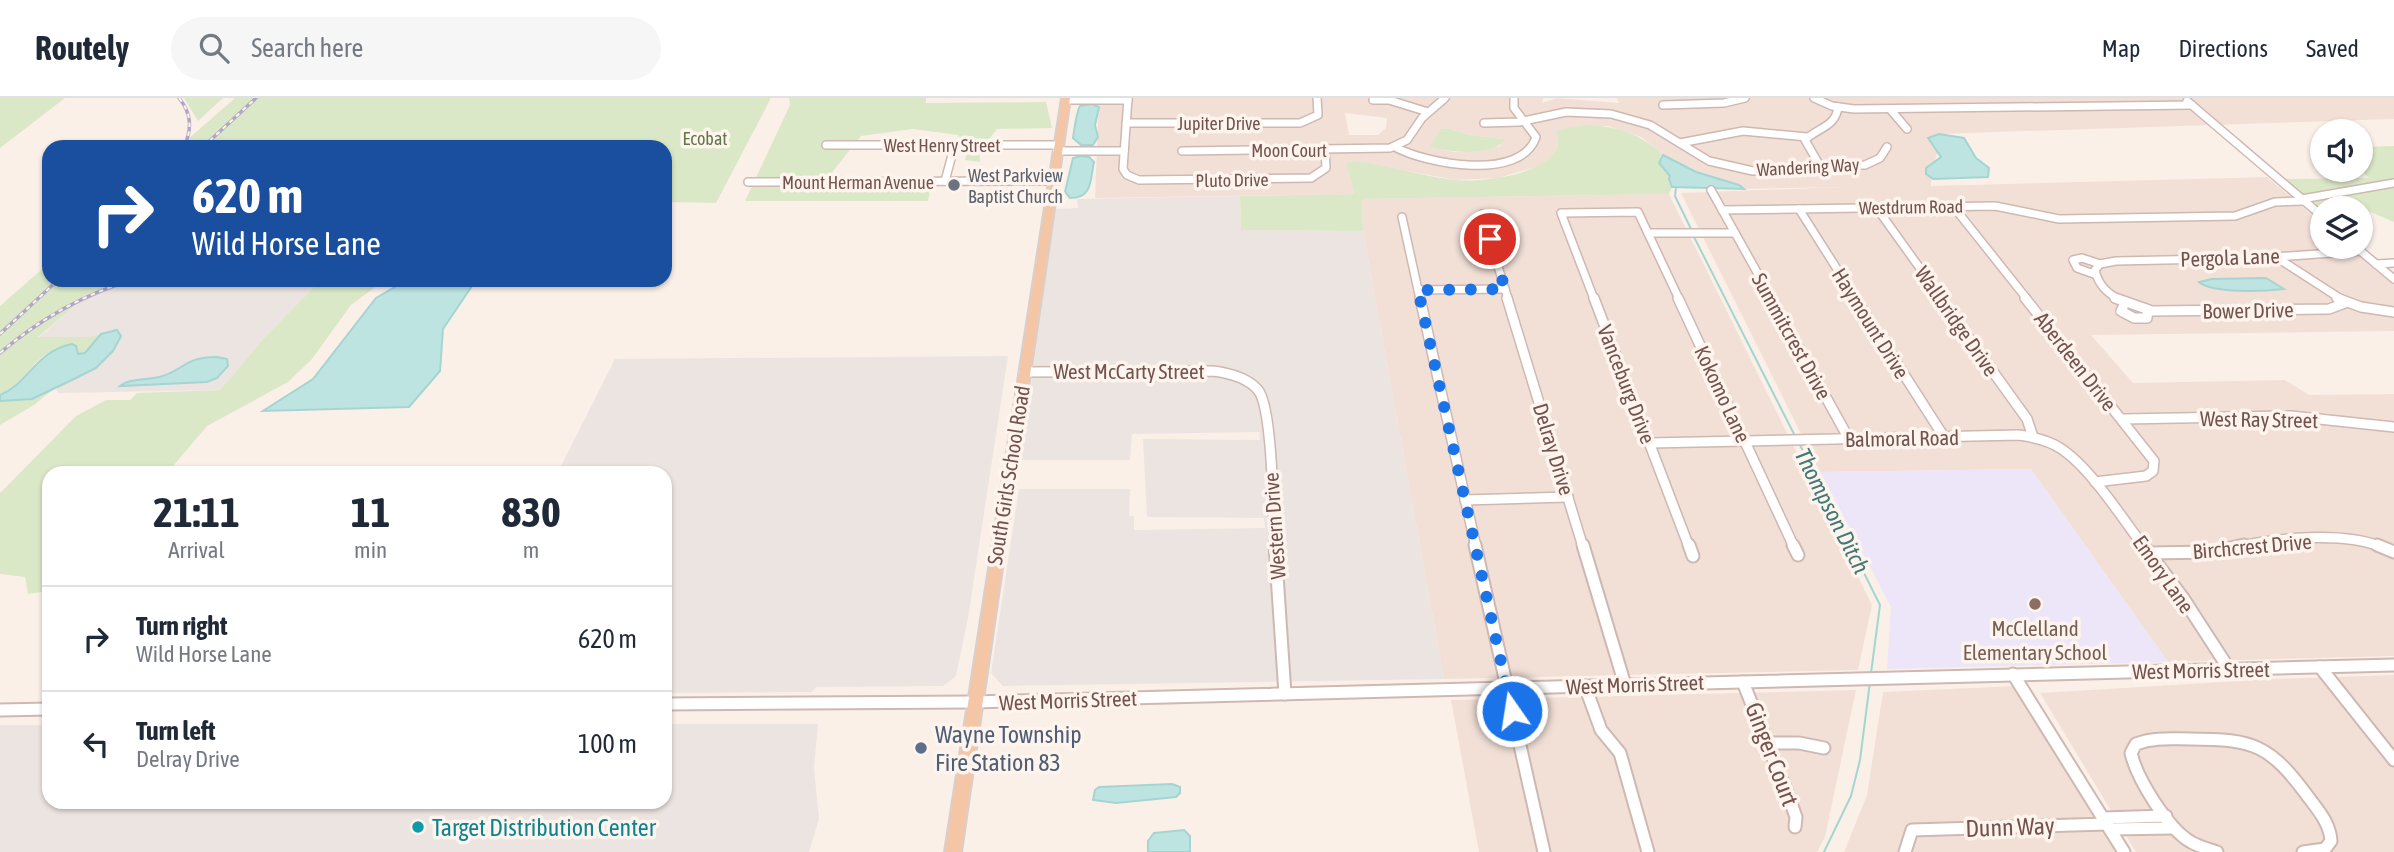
<!DOCTYPE html>
<style>
body{margin:0;font-family:"Asap Condensed",sans-serif;background:#f6f6f7;color:#1f2937;height:100vh;display:flex;flex-direction:column;font-size:26px;white-space:nowrap}
*{box-sizing:border-box;margin:0}
p{font-size:23px;color:#747a83}
.icon{flex:none;width:38px;height:38px;fill:none;stroke:currentColor;stroke-width:2;stroke-linecap:round;stroke-linejoin:round}
.map{position:relative;flex:1;overflow:hidden}
.side{position:absolute;left:42px;top:368px;width:630px;height:343px;display:flex;flex-direction:column;background:#fff;border-radius:21px;box-shadow:0 2px 5px #0004}
.side>*{flex:none}
.banner{position:absolute;left:42px;top:42px;width:630px;height:147px;border-radius:21px;box-shadow:0 2px 5px #0004;background:#1a4fa0;color:#fff;overflow:hidden}
.controls{position:absolute;left:2310px;top:21px;display:grid;gap:14px}
.controls a{display:grid;place-items:center;width:63px;height:63px;border-radius:50%;background:#fff;box-shadow:0 2px 5px #0004;font-size:35px}
.pin{position:absolute;display:grid;place-items:center;width:60px;height:60px;color:#fff;margin:-30px;border:4px solid #fff;border-radius:50%;box-shadow:0 2px 7px #0007}
.me{position:absolute;width:77px;margin:-38px;rotate:347deg;stroke-linejoin:round;filter:drop-shadow(0 0 5px #0008)}
.turn{display:flex;align-items:center;gap:24px;height:147px;padding:0 35px;font-size:32px}
.turn .icon{width:91px;height:91px;stroke-width:2.5}
.turn b{display:block;font-size:49px;line-height:60px}
.eta{display:flex;justify-content:space-evenly;align-items:center;height:119px;text-align:center}
.eta b{font-size:42px;font-weight:700;line-height:49px}
ul{padding:0;list-style:none}
li{display:flex;align-items:center;gap:21px;height:105px;padding:0 35px;border-top:2px solid #e0e1e3}
li div{flex:1}
li b{display:block;font-size:26px}
li em{font-style:normal}
header{display:flex;align-items:center;gap:42px;box-sizing:border-box;height:98px;padding:0 35px;background:#fff;border-bottom:2px solid #e0e1e3}
header strong{font-size:33px}
nav{display:flex;gap:38px;margin-inline-start:auto;font-size:24px}
.search{width:490px;height:63px;background:#f6f6f7;display:flex;align-items:center;gap:18px;box-sizing:border-box;padding:0 24px;border-radius:38px;color:#747a83;font-size:26px}
.map>svg:first-child{display:block}
</style>
<header>
<strong>Routely</strong>
<div class="search"><svg class="icon" aria-label="search" viewBox="0 0 24 24"><circle cx="10" cy="10" r="6"/><path d="M15 15l6 6"/></svg>Search here</div>
<nav><a>Map</a><a>Directions</a><a>Saved</a></nav>
</header>
<div class="map">
<svg width="2394" height="754" viewBox="0 0 2394 754">
<rect width="100%" height="100%" fill="#fbf0e8"/>
<g fill="#f2e0d7" fill-rule="evenodd">
<path d="M1099,0H1543L1542,5L1557,0L1619,5L1617,0H2394V21L1939,36L1929,42L1938,54L1934,65L1925,73L1931,79V88L2267,79L2322,125V149H2350L2394,186V233L2091,237L2133,285L2285,282L2309,297L2394,296V558L2168,564L2031,371L1820,374L1681,95L1842,89L1744,91L1739,87L1696,74L1663,57L1641,39L1608,28L1556,32L1559,40L1554,57L1539,68L1498,80L1456,82L1353,63L1346,65L1356,96L1095,100ZM1345,15L1387,20L1386,30L1378,37H1349ZM1446,30L1470,37L1503,41L1500,48L1475,53L1454,54L1431,49L1440,31Z"/>
<path d="M1669,96L1872,507L1858,572L1444,581L1363,133L1362,101Z"/>
<path d="M2394,577V754H2136L2040,595L2272,581Z"/>
<path d="M2015,588L2119,754H1844L1867,697L1883,594Z"/>
<path d="M1856,592L1825,739L1817,754H1479L1451,602Z"/>
</g>
<g fill="#ece4e1">
<path d="M1240,98L1241,132L1363,133L1444,581L1003,588L991,575L1019,391H1130L1129,418H1134V432L1265,430L1264,420L1147,419L1143,341L1260,342L1259,334L1132,336L1130,362H1021L1055,111L1078,110L1077,101Z"/>
<path d="M126,182H321L264,240L220,292L58,295L56,289L96,269L113,253L117,233L89,239L38,240L90,195Z"/>
<path d="M1008,258L968,520L956,578L943,588L817,589L811,594L665,595V374H558L615,261Z"/>
<path d="M665,626H818L814,670L819,721L809,754H0V627H49V704H665Z"/>
</g>
<path fill="#ede5f8" d="M2031,371L2168,564L1887,571L1891,509L1820,374Z"/>
<g fill="#dbe8c7">
<path d="M0,0H65L0,50Z"/>
<path d="M184,0H223L198,23Z"/>
<path d="M235,0H770V2L716,105L665,104V49H179Z"/>
<path d="M789,0H926V5L1046,4L1052,30L997,31L990,40L979,44L980,64L965,62L968,51L958,37L913,31L861,38L830,77L932,83L928,103H745L790,7Z"/>
<path d="M1588,27C1620,29 1638,35 1663,57L1659,65L1671,79L1669,81L1672,89L1669,96L1362,101L1363,133L1241,132L1240,98L1355,96L1346,65L1353,63C1388,67 1421,78 1455,82C1483,85 1572,75 1556,32Z"/>
<path d="M1446,30L1470,37L1504,41V43C1490,59 1449,54 1430,49L1440,31Z"/>
<path d="M2394,48V124L2361,110H2319L2285,81L2369,80L2360,72L2361,49Z"/>
<path d="M49,165V182H126L90,195L38,239H89L101,236L85,255L78,256L77,251C33,244 33,284 0,297V208Z"/>
<path d="M321,182H385L351,207L312,261L288,284L207,328L168,374H49V493L28,496L25,479L0,476V395L76,318L106,302H130L137,295L220,292L264,240Z"/>
<path d="M56,289L34,307L0,327V303L32,301Z"/>
</g>
<g fill="#bee4e1" stroke="#a4d5d2" stroke-width="2">
<path d="M1092,6L1099,9L1095,27L1098,39L1093,47H1081L1073,40C1074,33 1077,12 1080,8Z"/>
<path d="M1939,36L1964,40L1976,60L1989,70L1988,79L1933,81L1926,76V70L1941,59L1928,40Z"/>
<path d="M1663,57L1696,74L1739,87L1744,91L1672,89L1669,81L1670,78L1659,65Z"/>
<path d="M1081,58L1089,59L1094,64C1090,82 1093,100 1070,100L1065,94L1073,60Z"/>
<path d="M2266,180L2284,191C2266,193 2212,196 2199,184L2212,181Z"/>
<path d="M407,182H476L443,231L440,273L409,309L263,313L313,281L376,200Z"/>
<path d="M117,232L121,238L113,253L96,270L74,281L32,301L0,303V297C30,285 34,254 72,246L76,248L78,256L85,255L101,236Z"/>
<path d="M217,259L227,261L228,268L217,280L207,284L120,288C130,280 146,282 159,279C184,273 183,259 217,259Z"/>
<path d="M1172,686L1180,689V695L1176,699L1116,705L1093,702L1095,692L1099,689Z"/>
<path d="M1184,732L1190,738V754H1148V743L1154,735Z"/>
</g>
<g fill="none" stroke-linecap="round" stroke-linejoin="round">
<g stroke="#a4d5d2" stroke-width="2">
<path d="M1676,89L1675,98L1692,133"/>
<path d="M1694,139L1796,340"/>
<path d="M1799,345L1880,507L1871,575"/>
<path d="M1824,754L1851,698L1860,662L1870,584"/>
</g>
<g stroke="#ceb8b2" stroke-width="10">
<g id="minor-far2">
<path d="M1128,0L1123,71L1127,77L1139,82L1311,80L1326,70L1325,52"/>
<path d="M1814,0L1832,8L1854,11L2192,7"/>
<path d="M1066,2H1128"/>
<path d="M1373,2H1389L1428,14"/>
<path d="M2187,3L2322,118"/>
<path d="M1663,7L1724,5L1745,0"/>
<path d="M1890,11L1907,31"/>
<path d="M1126,25H1300L1318,17L1317,0"/>
<path d="M1484,25L1519,24L1566,14L1611,16L1650,27L1709,63L1753,73L1800,68L1865,67L1880,60L1887,49"/>
<path d="M1680,45L1743,33L1807,39"/>
<path d="M826,47H1058"/>
<path d="M1395,49C1426,66 1521,84 1536,39L1514,10V0"/>
<path d="M1057,53H1124"/>
<path d="M1182,53L1390,50L1407,42L1422,20L1445,0"/>
<path d="M1820,68L1805,42C1817,30 1836,29 1838,9"/>
<path d="M945,83L955,46"/>
<path d="M748,84L1053,83"/>
<path d="M1711,92L1772,201"/>
<path d="M2302,101L2394,85"/>
<path d="M1953,108L2027,201"/>
<path d="M1876,109L1942,201"/>
<path d="M1799,111L1856,201"/>
<path d="M1722,112L1995,108L2059,121L2235,118L2275,104L2304,103"/>
<path d="M1482,116L1508,201"/>
<path d="M1402,119L1420,201"/>
<path d="M1648,135H1735"/>
<path d="M2357,150L2394,181"/>
<path d="M2276,159L2341,201"/>
<path d="M2376,166L2394,165"/>
<path d="M2094,176L2077,170L2073,162L2082,160L2100,166"/>
<path d="M1418,192L1505,191"/>
<path d="M1594,201L1561,115L1638,114L1679,201"/>
<path d="M2118,201C2106,194 2098,186 2095,172L2100,166L2116,163L2260,160L2361,153"/>
</g>
</g>
<g stroke="#ceb8b2" stroke-width="12">
<g id="minor-far1">
<path d="M1420,200L1476,449"/>
<path d="M1507,200L1583,449"/>
<path d="M1594,200L1689,449"/>
<path d="M1678,200L1794,449"/>
<path d="M1771,200L1849,341"/>
<path d="M1855,200L1944,339"/>
<path d="M1940,200L2027,321L2033,339"/>
<path d="M2025,200L2154,363L2153,373L2146,378L2095,384"/>
<path d="M2115,200L2152,213L2329,211L2345,205"/>
<path d="M2337,200L2361,209L2394,214"/>
<path d="M2125,205L2121,213L2134,220H2147L2148,212"/>
<path d="M1024,274L1213,273C1229,275 1247,279 1258,292C1273,310 1273,419 1275,449"/>
<path d="M2123,321L2291,318L2394,329"/>
<path d="M1650,345L2019,337C2033,339 2048,342 2060,350C2090,369 2122,420 2144,449"/>
<path d="M1465,402L1568,399"/>
<path d="M2236,449C2276,440 2343,433 2382,449"/>
</g>
</g>
<g stroke="#ceb8b2" stroke-width="15">
<g id="minor">
<path d="M1275,447L1285,596"/>
<path d="M1475,447L1544,754"/>
<path d="M1583,447L1625,587"/>
<path d="M1689,447L1693,458"/>
<path d="M1793,447L1798,457"/>
<path d="M2143,447L2183,500L2229,571"/>
<path d="M2377,447L2394,454"/>
<path d="M2149,455L2212,454L2244,447"/>
<path d="M2320,569L2394,662"/>
<path d="M2013,576L2124,754"/>
<path d="M1743,584L1791,705L1796,719L1795,729"/>
<path d="M1585,588L1601,632L1620,655L1648,754"/>
<path d="M665,606L974,604L2394,567"/>
<path d="M0,612L49,611"/>
<path d="M1769,645H1799L1824,650"/>
<path d="M2103,720L2166,718"/>
<path d="M2111,731L2173,730"/>
<path d="M1905,754L1912,732L2107,726"/>
<path d="M2217,754C2209,751 2199,749 2191,744C2168,731 2137,681 2131,655L2136,646C2154,639 2171,641 2190,641C2255,641 2270,647 2309,700C2319,713 2330,726 2331,743L2325,751L2303,754"/>
</g>
</g>
<g stroke="#d8cfcd" stroke-width="4">
<path id="major" d="M1062,0H1070L961,754H945Z"/>
</g>
<use href="#minor-far2" stroke="#fff" stroke-width="7"/>
<use href="#minor-far1" stroke="#fff" stroke-width="9"/>
<use href="#minor" stroke="#fff" stroke-width="11"/>
<use href="#major" fill="#f5c6a5" fill-rule="evenodd"/>
<g stroke="#b0a7c4" stroke-width="3.5">
<g id="rail">
<path d="M179,0C192,16 192,31 184,49"/>
<path d="M203,49L256,0"/>
<path d="M0,236L58,182"/>
<path d="M0,255C40,221 82,197 132,182"/>
</g>
</g>
<use href="#rail" stroke="#fef4ee" stroke-width="2" stroke-dasharray="4.5" stroke-linecap="butt"/>
</g>
<g fill="none" stroke-linecap="round" stroke-linejoin="round">
<path stroke="#1a73e8" stroke-width="12" stroke-dasharray="0 21.6" d="M1490,141L1505,191L1418,192L1512,613"/>
</g>
<circle fill="#6b7280" stroke="#fef4ee" stroke-width="2.5" cx="954" cy="87" r="7"/>
<circle fill="#8d6e63" stroke="#fef4ee" stroke-width="2.5" cx="2035" cy="506" r="7"/>
<circle fill="#5c6f8a" stroke="#fef4ee" stroke-width="2.5" cx="921" cy="650" r="7"/>
<circle fill="#0f9aa8" stroke="#fef4ee" stroke-width="2.5" cx="418" cy="729" r="7"/>
<g text-anchor="middle" dominant-baseline="central" stroke-width="7" stroke-linejoin="round" paint-order="stroke">
<g font-size="18" fill="#74534e" stroke="#fef4ee">
<text x="1219" y="25">Jupiter Drive</text>
<text x="942" y="47">West Henry Street</text>
<text x="1289" y="52">Moon Court</text>
<text transform="translate(1808 69) rotate(-3)">Wandering Way</text>
<text transform="translate(1232 82) rotate(-1)">Pluto Drive</text>
<text x="858" y="84">Mount Herman Avenue</text>
<text transform="translate(1911 109) rotate(-1)">Westdrum Road</text>
</g>
<g font-size="18" fill="#607846" stroke="#fef4ee">
<text x="705" y="40">Ecobat</text>
</g>
<g font-size="18" fill="#5b616d" stroke="#fef4ee" text-anchor="start">
<text x="968" y="77">West Parkview<tspan x="968" dy="21">Baptist Church</tspan></text>
</g>
<g font-size="21" fill="#74534e" stroke="#fef4ee">
<text transform="translate(2230 159) rotate(-2)">Pergola Lane</text>
<text transform="translate(2248 212) rotate(-1)">Bower Drive</text>
<text transform="translate(1957 223) rotate(55)">Wallbridge Drive</text>
<text transform="translate(1871 225) rotate(58)">Haymount Drive</text>
<text transform="translate(1792 238) rotate(61)">Summitcrest Drive</text>
<text transform="translate(2076 263) rotate(52)">Aberdeen Drive</text>
<text x="1129" y="273">West McCarty Street</text>
<text transform="translate(1627 286) rotate(69)">Vanceburg Drive</text>
<text transform="translate(1723 296) rotate(65)">Kokomo Lane</text>
<text transform="translate(2259 321) rotate(1)">West Ray Street</text>
<text transform="translate(1902 340) rotate(-1)">Balmoral Road</text>
<text transform="translate(1554 351) rotate(73)">Delray Drive</text>
<text transform="translate(1008 377) rotate(-81)">South Girls School Road</text>
<text transform="translate(1274 428) rotate(-94)">Western Drive</text>
<text transform="translate(2252 448) rotate(-5)">Birchcrest Drive</text>
<text transform="translate(2164 476) rotate(55)">Emory Lane</text>
<text transform="translate(2201 572) rotate(-1)">West Morris Street</text>
<text transform="translate(1635 586) rotate(-2)">West Morris Street</text>
<text transform="translate(1068 602) rotate(-2)">West Morris Street</text>
</g>
<g font-size="21" fill="#785e54" stroke="#fef4ee">
<text x="2035" y="530">McClelland<tspan x="2035" dy="24">Elementary School</tspan></text>
</g>
<g font-size="23" font-style="italic" fill="#427875" stroke="#fef4ee">
<text transform="translate(1832 413) rotate(63)">Thompson Ditch</text>
</g>
<g font-size="24" fill="#4e5e75" stroke="#fef4ee" text-anchor="start">
<text x="935" y="636">Wayne Township<tspan x="935" dy="28">Fire Station 83</tspan></text>
</g>
<g font-size="24" fill="#74534e" stroke="#fef4ee">
<text transform="translate(1772 656) rotate(69)">Ginger Court</text>
<text transform="translate(2010 729) rotate(-2)">Dunn Way</text>
</g>
<g font-size="24" fill="#0d838f" stroke="#fef4ee" text-anchor="start">
<text x="432" y="729">Target Distribution Center</text>
</g>
</g>
</svg>
<div class="controls">
<a><svg class="icon" aria-label="sound" viewBox="0 0 24 24"><path d="M4 9h4l5-4v14l-5-4H4zM17 9q2 3 0 6"/></svg></a>
<a><svg class="icon" aria-label="layers" viewBox="0 0 24 24"><path d="M12 4l9 5-9 5-9-5zM3 14l9 5 9-5"/></svg></a>
</div>
<div class="pin" style="left:1490px;top:141px;background:#d93025"><svg class="icon" aria-label="arrive" viewBox="0 0 24 24"><path d="M6 21V4h12l-3 4 3 4H6"/></svg></div>
<svg class="me" style="left:1512px;top:613px" viewBox="-20 -20 40 40"><circle r="17" fill="#1a73e8" stroke="#fff" stroke-width="3"/><path d="M0-11L8 9 0 5-8 9z" fill="#fff"/></svg>
<div class="banner">
<div class="turn"><svg class="icon" aria-label="right" viewBox="0 0 24 24"><path d="M7 20v-9h11M14 6l5 5-5 5"/></svg><div><b>620 m</b>Wild Horse Lane</div></div>
</div>
<section class="side">
<div class="eta">
<div><b>21:11</b><p>Arrival</p></div>
<div><b>11</b><p>min</p></div>
<div><b>830</b><p>m</p></div>
</div>
<ul>
<li><svg class="icon" aria-label="right" viewBox="0 0 24 24"><path d="M7 20v-9h11M14 6l5 5-5 5"/></svg><div><b>Turn right</b><p>Wild Horse Lane</p></div><em>620 m</em></li>
<li><svg class="icon" aria-label="left" viewBox="0 0 24 24"><path d="M17 20v-9H6M10 6l-5 5 5 5"/></svg><div><b>Turn left</b><p>Delray Drive</p></div><em>100 m</em></li>
</ul>
</section>
</div>
